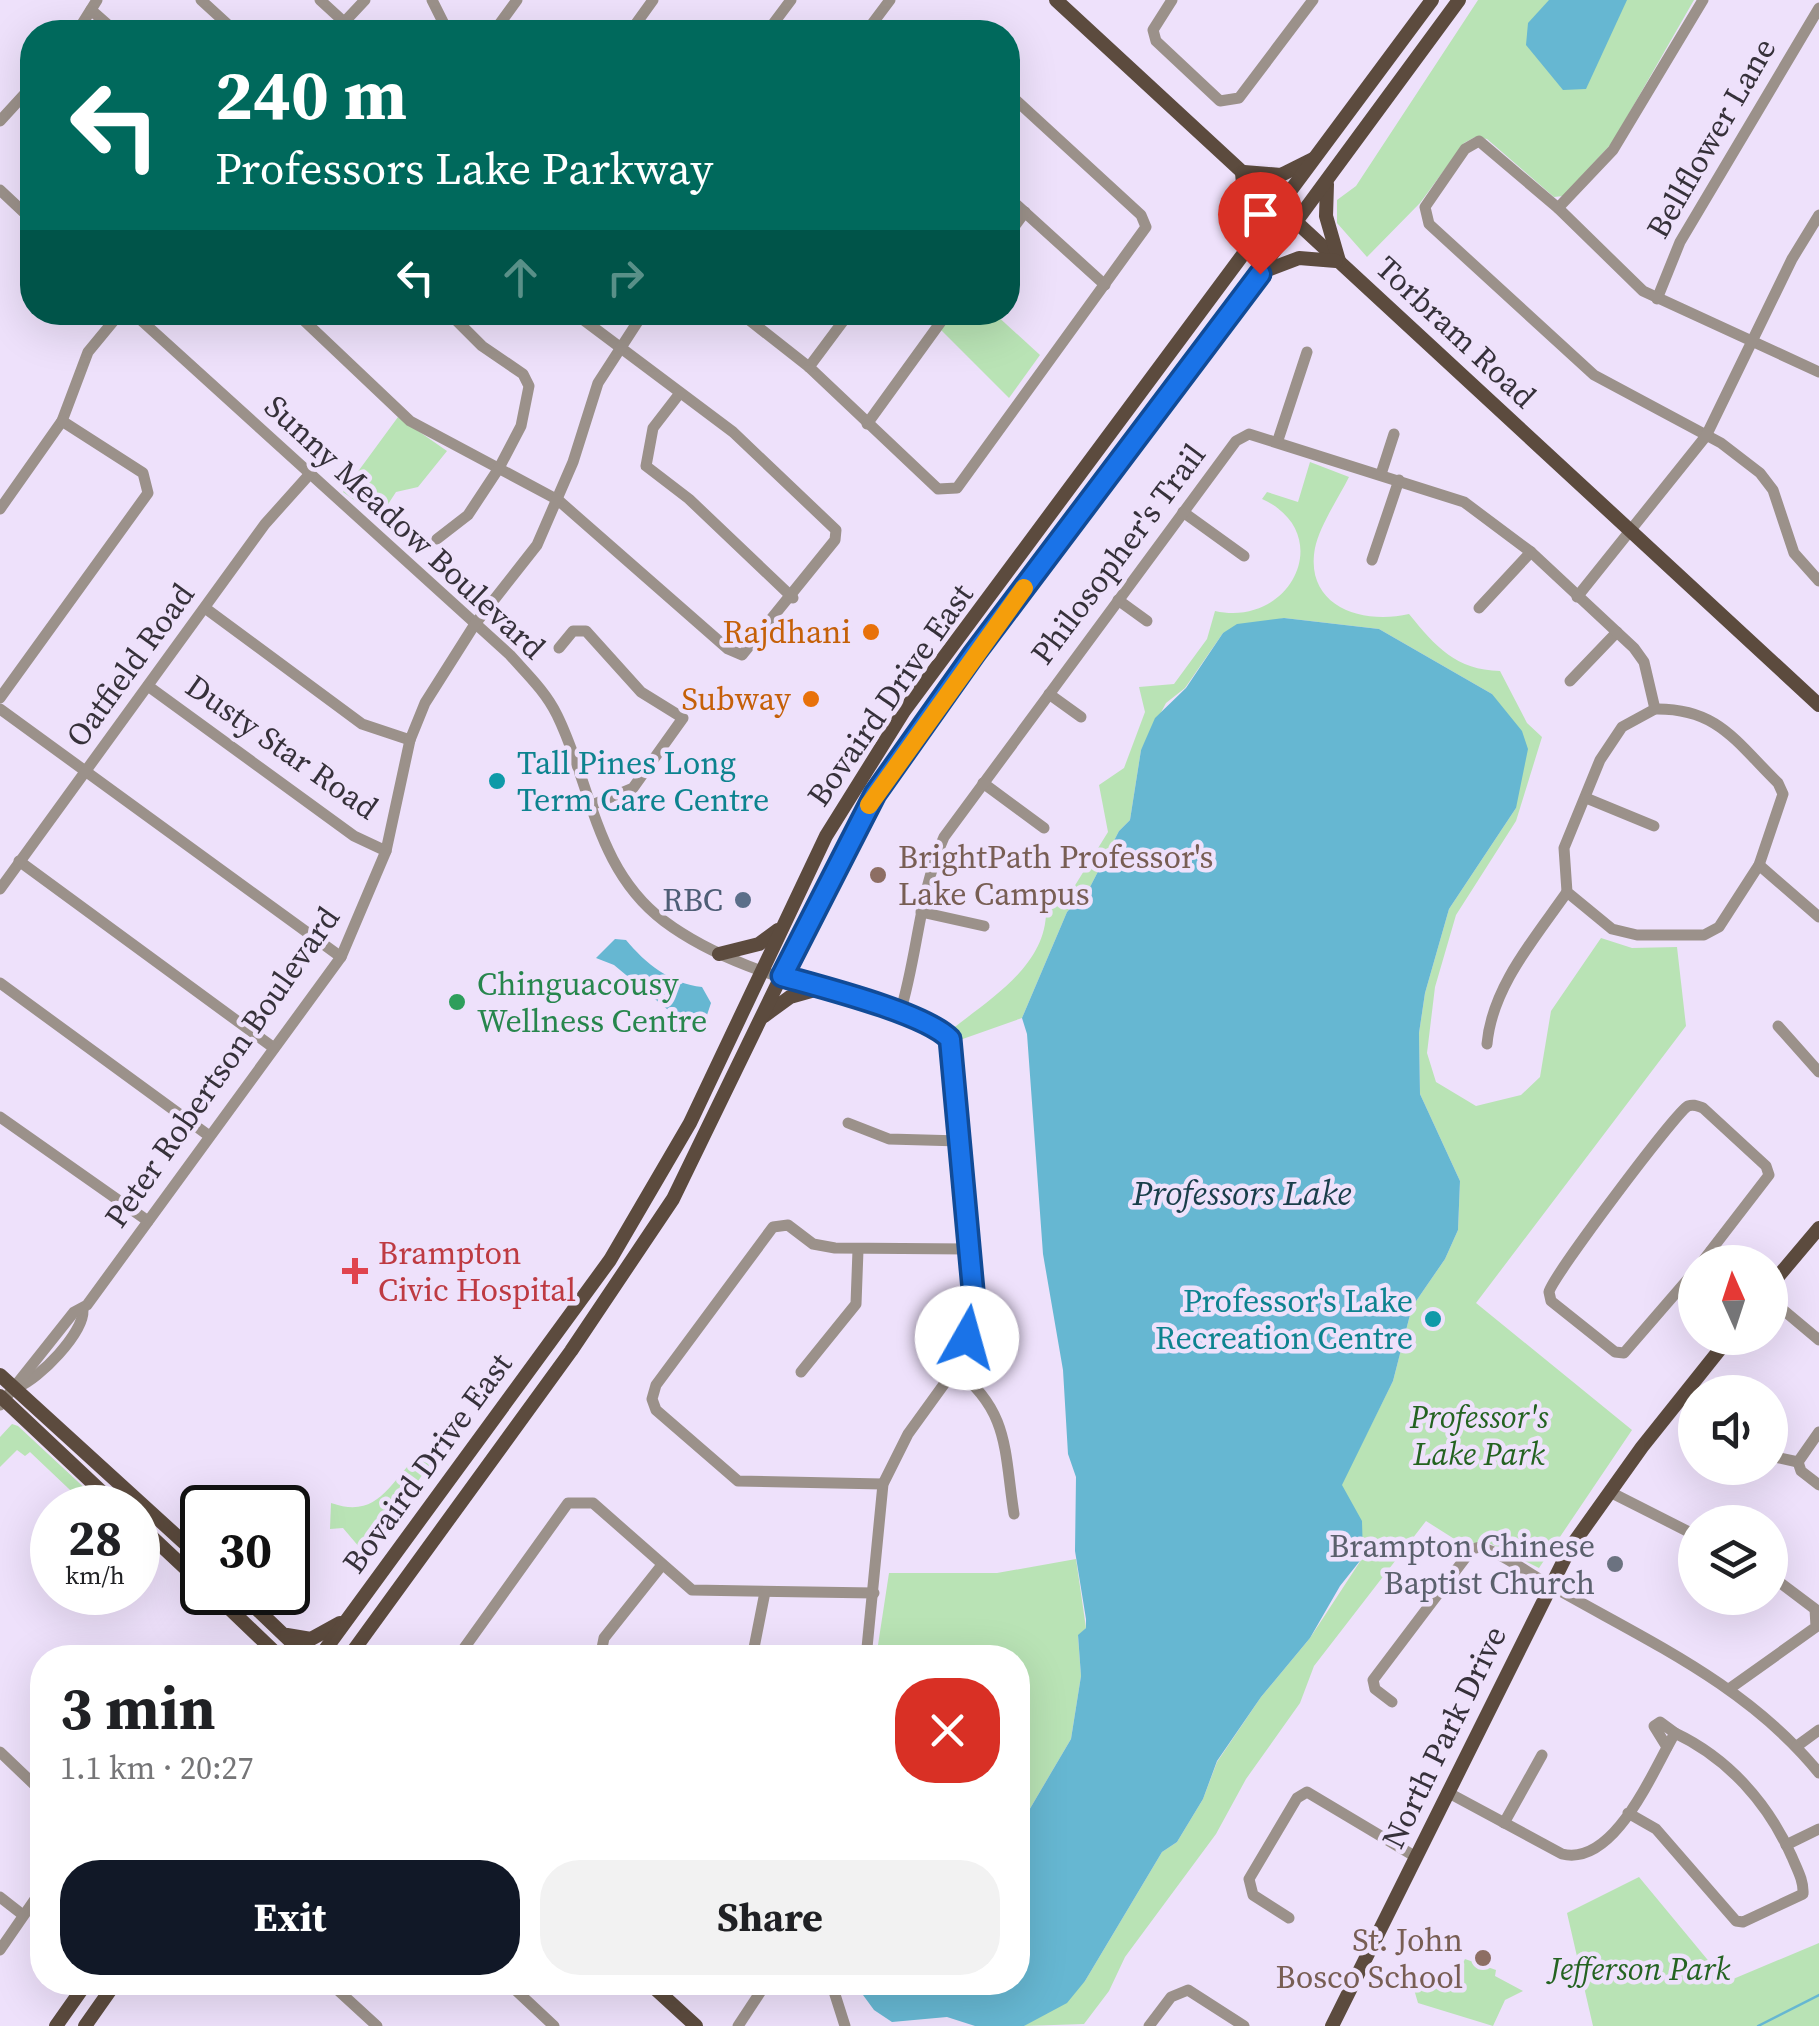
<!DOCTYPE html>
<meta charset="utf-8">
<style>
body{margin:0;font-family:"Source Serif 4",serif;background:#f2f2f2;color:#202124;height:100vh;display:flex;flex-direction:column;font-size:38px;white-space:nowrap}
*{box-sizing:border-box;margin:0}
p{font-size:32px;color:#757577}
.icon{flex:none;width:55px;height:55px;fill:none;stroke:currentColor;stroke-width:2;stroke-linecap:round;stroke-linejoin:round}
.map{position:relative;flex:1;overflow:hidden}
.drawer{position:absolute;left:30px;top:1645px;width:1000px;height:350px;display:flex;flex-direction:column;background:#fff;border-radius:40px;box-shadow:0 10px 40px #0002}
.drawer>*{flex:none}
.top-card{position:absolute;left:20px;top:20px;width:1000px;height:305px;border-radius:40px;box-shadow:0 10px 40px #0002;background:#00695c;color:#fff;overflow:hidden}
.needle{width:65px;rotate:357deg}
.fabs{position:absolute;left:1678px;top:1245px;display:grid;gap:20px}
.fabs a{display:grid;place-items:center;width:110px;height:110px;border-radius:50%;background:#fff;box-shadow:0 10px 40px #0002;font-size:50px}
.speed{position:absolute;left:30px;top:1485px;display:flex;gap:20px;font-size:50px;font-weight:700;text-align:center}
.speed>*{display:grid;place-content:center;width:130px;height:130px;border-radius:50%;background:#fff;box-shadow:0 10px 40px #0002;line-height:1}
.speed small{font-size:25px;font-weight:400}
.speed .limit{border:5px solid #111;border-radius:15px;background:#fff;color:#111}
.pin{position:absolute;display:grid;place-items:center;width:85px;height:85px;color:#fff;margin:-102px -42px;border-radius:50% 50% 50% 0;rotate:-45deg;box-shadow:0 0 10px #0007}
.pin .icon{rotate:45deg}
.me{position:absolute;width:110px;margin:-55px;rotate:7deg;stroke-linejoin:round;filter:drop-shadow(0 0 8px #0008)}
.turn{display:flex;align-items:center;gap:35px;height:210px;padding:0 30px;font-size:45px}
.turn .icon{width:130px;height:130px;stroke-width:2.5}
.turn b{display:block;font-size:70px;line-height:85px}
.lanes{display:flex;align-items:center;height:95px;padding:0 30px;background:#0003;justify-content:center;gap:50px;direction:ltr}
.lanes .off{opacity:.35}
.round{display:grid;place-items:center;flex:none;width:105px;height:105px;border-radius:40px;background:#f2f2f2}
.headline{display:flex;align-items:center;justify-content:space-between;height:170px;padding:0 30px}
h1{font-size:60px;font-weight:700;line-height:75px}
.primary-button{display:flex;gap:20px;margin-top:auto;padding:20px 30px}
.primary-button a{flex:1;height:115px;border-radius:40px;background:#111827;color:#fff;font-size:40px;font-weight:700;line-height:115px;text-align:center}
.primary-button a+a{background:#f2f2f2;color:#202124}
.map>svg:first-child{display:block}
</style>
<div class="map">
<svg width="1819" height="2026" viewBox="0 0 1819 2026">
<rect width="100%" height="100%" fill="#eee1fb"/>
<g fill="#b9e3b5">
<path d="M1478,0H1694L1612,143L1563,196L1554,197L1487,139L1475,137L1464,143L1420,203L1367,257L1337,223V200L1356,186Z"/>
<path d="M953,313H994L1040,355L1009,398L940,329Z"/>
<path d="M398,417L447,451L418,487L396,492L379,518L343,492Z"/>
<path d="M1310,462L1349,477C1338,499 1320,525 1315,548C1304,607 1363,625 1409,614C1436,647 1456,670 1500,671L1527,723L1542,737L1516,821L1456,915L1435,987L1427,1053L1436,1082L1476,1106L1521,1095L1540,1077L1551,1011L1601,938L1632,948L1677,947L1686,1026L1476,1303L1632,1430L1539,1568L1487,1542L1467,1547L1426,1521L1314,1666L1300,1703L1246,1779L1216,1834L1125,1957L1109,1991L1084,2024L1024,2026L1085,1981L1162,1852L1177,1842L1203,1799L1217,1762L1261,1697L1310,1638L1363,1557L1341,1485L1393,1381L1412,1307L1445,1259L1458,1230L1460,1181L1420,1094L1419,1033L1425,993L1449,909L1516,808L1492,694L1379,629L1284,618L1223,633L1185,688L1166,703L1141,750L1130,820L1119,831L1090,887L1067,912L1022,1018L957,1041L951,1030C995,995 1055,960 1045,897L1051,891L1074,887L1108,832L1099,785L1124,768L1145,712L1139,687L1174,684L1207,639L1215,611C1292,628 1337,533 1262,499L1267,492L1298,502Z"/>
<path d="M12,1424L18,1426L105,1507H88L30,1452L25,1456L17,1450L0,1467V1437Z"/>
<path d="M420,1454L432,1461L384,1530L360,1548L343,1528L330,1529L331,1503C380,1520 389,1481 420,1454Z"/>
<path d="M1076,1559L1086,1628L1078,1636L1081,1676L1071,1739L1018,1829V1658H876L889,1573H997Z"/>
<path d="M1639,1877L1726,1982L1819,1943V2026H1593L1567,1913Z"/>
<path d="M1465,1959L1496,1970L1495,1976L1523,1991L1505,2000L1493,2026L1418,2003L1413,1986L1430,1980L1451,1987Z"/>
</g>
<g fill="#66b7d2">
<path d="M1549,0H1627L1586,89L1563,90L1526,45L1528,23Z"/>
<path d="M1284,618L1379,629L1492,694L1522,731L1528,749L1516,808L1449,909L1425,993L1419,1033L1420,1094L1460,1181L1458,1230L1445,1259L1412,1307L1393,1381L1342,1485L1362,1521L1363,1557L1340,1586L1310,1638L1261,1697L1217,1761L1203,1799L1177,1842L1162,1852L1085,1981L1067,2003L1024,2026H975L947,2017L892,2022L874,2010L863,1995V1983L1018,1982V1829L1071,1739L1081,1676L1078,1635L1086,1628V1619L1075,1551L1076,1477L1068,1454L1063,1370L1043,1254L1027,1034L1022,1018L1067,912L1090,887L1119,831L1130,820L1141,750L1155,718L1186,688L1223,633L1237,624Z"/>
<path d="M615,939L626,940C645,963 671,984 702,987L711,1003L707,1015L679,1019L614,965L596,958Z"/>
</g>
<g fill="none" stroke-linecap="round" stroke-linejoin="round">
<path stroke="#66b7d2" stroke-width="2.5" d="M1758,2026L1819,1995"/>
<g stroke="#9b918a" stroke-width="11">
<path d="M201,0L236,32"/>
<path d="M320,0L344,22"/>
<path d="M432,0L448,32"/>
<path d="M1172,0L1153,30L1156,41L1220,101L1239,98L1313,0"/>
<path d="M91,10L116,32"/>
<path d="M77,32L97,0"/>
<path d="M335,32L365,0"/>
<path d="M486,32L498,26L517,0"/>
<path d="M630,32L653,0"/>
<path d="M767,32L791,0"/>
<path d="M866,32L890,0"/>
<path d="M0,121L32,86"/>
<path d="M0,190L32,220"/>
<path d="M1008,197L1105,285"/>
<path d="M1558,208L1613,150L1703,0"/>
<path d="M1008,235L1025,212"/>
<path d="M1657,299L1680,242L1819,8"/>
<path d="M132,312L510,655C527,674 546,692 557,715C592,786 595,869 664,921C724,966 803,984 874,1006C900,1013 931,1019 950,1039L973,1290L967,1337L955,1369L908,1434L883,1484L866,1658"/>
<path d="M295,312L410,421L558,500L728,649L742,655L835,540L836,530L733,432L573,312"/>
<path d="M739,312L809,367L938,489L957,488L1146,227L1141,215L1008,93"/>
<path d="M809,367L850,312"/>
<path d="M1819,372L1643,291L1558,208L1479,141L1465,149L1425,207L1429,224L1594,375L1721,443L1760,473L1773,490L1794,553L1819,581"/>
<path d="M680,393L653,428L646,466L689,499L793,598"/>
<path d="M867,424L948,312"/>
<path d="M1278,440L1307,352"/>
<path d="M1381,474L1394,434"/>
<path d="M0,509L62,421L88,352L121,312"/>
<path d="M1183,512L1244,556"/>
<path d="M437,539L468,515L499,468L521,426L529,386L523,374L482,346L448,312"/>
<path d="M1372,560L1399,480"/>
<path d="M1577,597L1706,436L1792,259L1819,215"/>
<path d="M1118,600L1147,621"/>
<path d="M205,608L362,724L410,740"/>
<path d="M1479,608L1531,552"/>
<path d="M559,648L573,631H586L641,692L683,718L633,788L587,807"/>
<path d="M1570,681L1617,632"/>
<path d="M148,686L354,836L386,851"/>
<path d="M1049,694L1081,717"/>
<path d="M0,698L148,493L143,473L62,421"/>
<path d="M0,709L341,957"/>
<path d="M1655,709C1718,708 1736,742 1778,783L1783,794L1759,865L1719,927L1704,935H1637L1612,929L1567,892L1564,848L1600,760L1622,727Z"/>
<path d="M983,783L1044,828"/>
<path d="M1586,798L1654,826"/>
<path d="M19,861L274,1048"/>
<path d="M1759,865L1819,917"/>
<path d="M0,889L265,524L308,476"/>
<path d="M921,912L984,926"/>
<path d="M0,983L208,1135"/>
<path d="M900,1013C918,954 919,893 944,837L1236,441L1249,434L1464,502L1531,552L1634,648L1644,662L1655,709"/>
<path d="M1778,1026L1819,1072"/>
<path d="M1487,1044C1492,987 1535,938 1567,892"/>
<path d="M0,1117L148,1221"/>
<path d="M848,1123L889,1139L960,1141"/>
<path d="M1711,1251L1725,1262"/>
<path d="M1695,1271L1624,1353L1615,1352L1551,1301L1549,1292C1552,1277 1676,1112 1688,1106C1694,1104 1697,1106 1703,1108L1766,1166L1769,1175L1702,1262"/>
<path d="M1770,1299L1819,1340"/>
<path d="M955,1369C1010,1411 1004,1451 1014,1514"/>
<path d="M801,1372L856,1304L858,1250"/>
<path d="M18,1387C39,1379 84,1333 83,1310"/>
<path d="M0,1405L74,1312L87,1305L341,957L386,851L410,740L425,703L475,624L537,545L573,462L598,383L644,312"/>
<path d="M1819,1432L1798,1462L1801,1471L1819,1485"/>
<path d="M1770,1456L1798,1462"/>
<path d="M883,1484L738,1481L656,1410L652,1399L656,1385L773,1227L788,1225L813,1244L835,1248L969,1249"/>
<path d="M1610,1492L1695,1535"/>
<path d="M457,1658L568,1503H593L692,1590L874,1593"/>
<path d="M600,1658L604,1638L662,1565"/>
<path d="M752,1658L765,1592"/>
<path d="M1729,1689L1816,1627L1815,1609L1770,1575"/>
<path d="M1392,1702L1375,1689L1373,1680L1472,1549L1480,1547C1504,1554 1526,1572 1548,1584C1645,1640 1747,1684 1819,1773"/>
<path d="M1797,1746L1819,1730"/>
<path d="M1667,1747L1654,1726L1660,1722L1675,1733"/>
<path d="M0,1752L42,1792"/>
<path d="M1447,1792L1562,1854C1615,1867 1653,1770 1675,1733C1728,1758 1768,1803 1792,1857C1797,1869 1804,1881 1803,1894L1743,1922L1736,1921L1656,1829L1628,1813"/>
<path d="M1504,1823L1542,1755"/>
<path d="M1786,1845L1819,1829"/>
<path d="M0,1897L23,1915"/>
<path d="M1289,1918L1253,1895L1249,1879L1297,1798L1307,1792L1416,1857"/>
<path d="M0,1950L42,1889"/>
<path d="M329,1982L377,2026"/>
<path d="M507,1982L554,2026"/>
<path d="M831,1982L845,2026"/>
<path d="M738,2026L767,1982"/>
<path d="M1149,2026L1171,1997L1188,1990L1244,2026"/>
</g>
<g stroke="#5c4b3e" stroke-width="14">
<path d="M1056,0L1819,705"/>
<path d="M1242,172C1243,199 1256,213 1252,243"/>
<path d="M1244,172L1281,175L1313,159"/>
<path d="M1327,184L1326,216L1339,261"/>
<path d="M1265,271L1299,258L1336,261"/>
<path d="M719,954L759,944L778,930"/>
<path d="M764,1016L790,997L822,988"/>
<path d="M1770,1286L1819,1228"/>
<path d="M0,1375L202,1559"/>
<path d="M0,1396L119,1508"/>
<path d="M138,1524L202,1584"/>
<path d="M212,1592L281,1658"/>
<path d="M239,1592L308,1658"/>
<path d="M287,1635L311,1639L340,1623"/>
<path d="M319,1658L610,1260L690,1123L826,836L904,711L1432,0"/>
<path d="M348,1658L571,1351L673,1199L844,847L875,794L1459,0"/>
<path d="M648,1982L696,2026"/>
<path d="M56,2026L87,1982"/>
<path d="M85,2026L116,1982"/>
<path d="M1332,2026L1570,1548L1642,1447L1729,1338"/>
</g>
</g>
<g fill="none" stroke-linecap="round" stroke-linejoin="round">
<g stroke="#114b97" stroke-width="25">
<path id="route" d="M967,1338L973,1290L950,1039C925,1013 821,987 782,976L875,794L974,654L1260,274"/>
</g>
<use href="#route" stroke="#1a73e8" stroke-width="18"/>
<path stroke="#f59e0b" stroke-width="18" d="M869,805L1024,588"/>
</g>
<g fill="#e8710a" stroke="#eee1fb" stroke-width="4">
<circle cx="871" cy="632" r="10"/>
<circle cx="811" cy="699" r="10"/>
</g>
<g fill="#0f9aa8" stroke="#eee1fb" stroke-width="4">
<circle cx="497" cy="781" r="10"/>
<circle cx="1433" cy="1319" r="10"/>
</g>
<g fill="#8d6e63" stroke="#eee1fb" stroke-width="4">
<circle cx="878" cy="875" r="10"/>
<circle cx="1483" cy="1958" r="10"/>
</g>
<circle fill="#5c6f8a" stroke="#eee1fb" stroke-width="4" cx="743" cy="900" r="10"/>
<circle fill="#2e9e5b" stroke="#eee1fb" stroke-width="4" cx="457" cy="1002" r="10"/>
<path fill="#e0444e" stroke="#eee1fb" stroke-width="4" d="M350 1256h10v10h10v10h-10v10h-10v-10h-10v-10h10z"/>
<circle fill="#6b7280" stroke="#eee1fb" stroke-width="4" cx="1615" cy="1564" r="10"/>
<g text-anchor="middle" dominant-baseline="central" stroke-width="9" stroke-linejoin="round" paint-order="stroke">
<g font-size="32" fill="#36313a" stroke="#eee1fb">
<text transform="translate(1711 138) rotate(-60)">Bellflower Lane</text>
<text transform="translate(1456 332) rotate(43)">Torbram Road</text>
<text transform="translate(405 527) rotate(43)">Sunny Meadow Boulevard</text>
<text transform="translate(1118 554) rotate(-53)">Philosopher's Trail</text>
<text transform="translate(130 665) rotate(-54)">Oatfield Road</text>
<text transform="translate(890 695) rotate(-55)">Bovaird Drive East</text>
<text transform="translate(282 747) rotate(35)">Dusty Star Road</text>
<text transform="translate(222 1067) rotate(-55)">Peter Robertson Boulevard</text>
<text transform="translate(427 1463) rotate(-54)">Bovaird Drive East</text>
<text transform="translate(1444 1737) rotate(-64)">North Park Drive</text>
</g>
<g font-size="32" fill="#c56008" stroke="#eee1fb" text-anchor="end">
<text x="851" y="632">Rajdhani</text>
<text x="791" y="699">Subway</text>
</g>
<g font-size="32" fill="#0d838f" stroke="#eee1fb" text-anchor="start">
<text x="517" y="763">Tall Pines Long<tspan x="517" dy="37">Term Care Centre</tspan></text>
<text x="1413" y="1301" text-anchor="end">Professor's Lake<tspan x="1413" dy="37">Recreation Centre</tspan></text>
</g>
<g font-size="32" fill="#785e54" stroke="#eee1fb" text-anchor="start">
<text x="898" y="857">BrightPath Professor's<tspan x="898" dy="37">Lake Campus</tspan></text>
<text x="1463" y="1940" text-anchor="end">St. John<tspan x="1463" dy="37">Bosco School</tspan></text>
</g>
<g font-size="32" fill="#4e5e75" stroke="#eee1fb" text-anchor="end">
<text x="723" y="900">RBC</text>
</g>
<g font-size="32" fill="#27864d" stroke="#eee1fb" text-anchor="start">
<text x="477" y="984">Chinguacousy<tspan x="477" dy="37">Wellness Centre</tspan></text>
</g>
<g font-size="32" fill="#be3a42" stroke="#eee1fb" text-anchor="start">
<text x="378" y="1253">Brampton<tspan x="378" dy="37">Civic Hospital</tspan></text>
</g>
<g font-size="32" font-style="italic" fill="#246321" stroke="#eee1fb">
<text x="1479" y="1417">Professor's<tspan x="1479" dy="37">Lake Park</tspan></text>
<text x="1640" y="1969">Jefferson Park</text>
</g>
<g font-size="32" fill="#5b616d" stroke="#eee1fb" text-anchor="end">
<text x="1595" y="1546">Brampton Chinese<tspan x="1595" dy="37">Baptist Church</tspan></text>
</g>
<g font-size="35" font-style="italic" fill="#193e4a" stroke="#eee1fb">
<text x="1242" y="1193">Professors Lake</text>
</g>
</g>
</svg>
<div class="fabs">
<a><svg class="needle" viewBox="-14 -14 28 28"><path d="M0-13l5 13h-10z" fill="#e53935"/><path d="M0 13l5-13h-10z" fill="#757577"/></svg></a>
<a><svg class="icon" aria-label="sound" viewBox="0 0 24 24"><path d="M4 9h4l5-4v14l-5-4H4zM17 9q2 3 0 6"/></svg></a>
<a><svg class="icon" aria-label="layers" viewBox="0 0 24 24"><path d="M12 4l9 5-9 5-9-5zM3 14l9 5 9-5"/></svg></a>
</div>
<div class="speed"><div>28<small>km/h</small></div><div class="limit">30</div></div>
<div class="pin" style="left:1260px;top:274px;background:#d93025"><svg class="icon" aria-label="arrive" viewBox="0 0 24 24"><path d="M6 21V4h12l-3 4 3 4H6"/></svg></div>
<svg class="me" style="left:967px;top:1338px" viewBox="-20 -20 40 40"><circle r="19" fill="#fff"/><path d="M0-13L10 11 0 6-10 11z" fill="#1a73e8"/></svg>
<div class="top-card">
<div class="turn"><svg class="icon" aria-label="left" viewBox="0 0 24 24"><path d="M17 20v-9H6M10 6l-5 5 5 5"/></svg><div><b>240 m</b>Professors Lake Parkway</div></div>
<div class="lanes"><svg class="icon" aria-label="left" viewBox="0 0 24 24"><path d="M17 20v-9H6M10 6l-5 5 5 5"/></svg><svg class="icon off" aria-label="ahead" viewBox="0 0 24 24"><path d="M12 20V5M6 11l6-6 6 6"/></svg><svg class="icon off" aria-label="right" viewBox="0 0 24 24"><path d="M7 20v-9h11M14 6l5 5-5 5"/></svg></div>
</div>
<section class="drawer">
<div class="headline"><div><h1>3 min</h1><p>1.1 km · 20:27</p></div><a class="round" style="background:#d93025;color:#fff"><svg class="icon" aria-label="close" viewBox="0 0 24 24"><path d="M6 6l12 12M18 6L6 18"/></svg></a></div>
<div class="primary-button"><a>Exit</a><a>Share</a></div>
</section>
</div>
